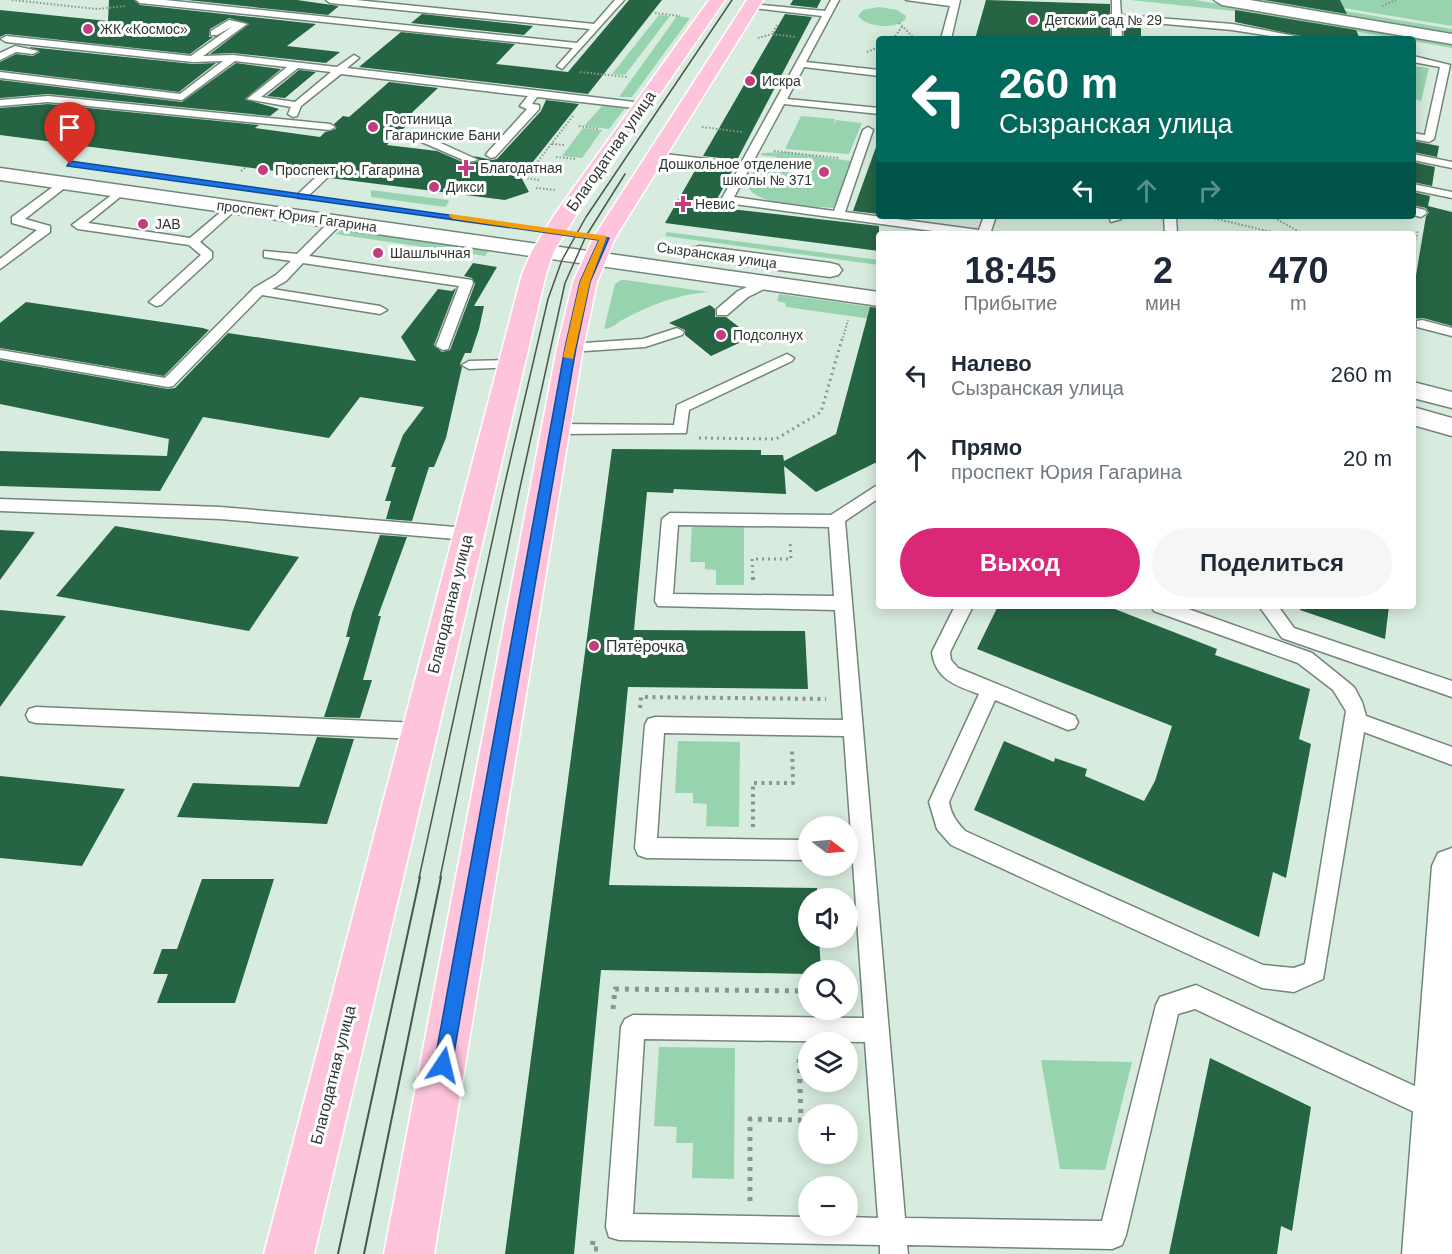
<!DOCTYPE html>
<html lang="ru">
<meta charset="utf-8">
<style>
body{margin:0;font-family:Helvetica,sans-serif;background:#f6f6f7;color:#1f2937;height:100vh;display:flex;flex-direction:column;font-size:22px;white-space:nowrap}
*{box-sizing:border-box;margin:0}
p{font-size:20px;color:#747a83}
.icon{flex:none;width:33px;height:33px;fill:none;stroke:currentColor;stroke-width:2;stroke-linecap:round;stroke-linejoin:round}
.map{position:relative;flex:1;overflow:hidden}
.drawer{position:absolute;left:876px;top:231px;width:540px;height:378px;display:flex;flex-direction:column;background:#fff;border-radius:6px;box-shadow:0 3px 15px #0003}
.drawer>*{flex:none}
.banner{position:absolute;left:876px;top:36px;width:540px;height:183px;border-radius:6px;box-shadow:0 3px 15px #0003;background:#00695c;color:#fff;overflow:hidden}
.needle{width:39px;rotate:106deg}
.tools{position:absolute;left:798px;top:816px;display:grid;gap:12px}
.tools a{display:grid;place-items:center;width:60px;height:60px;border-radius:50%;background:#fff;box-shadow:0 3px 15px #0003;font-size:30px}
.pin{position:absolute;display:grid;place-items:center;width:51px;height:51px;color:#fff;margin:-62px -26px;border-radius:50% 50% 50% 0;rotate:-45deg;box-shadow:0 0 6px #0007}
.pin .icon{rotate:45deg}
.me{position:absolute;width:66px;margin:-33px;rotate:10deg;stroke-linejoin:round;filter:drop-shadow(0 0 4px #0008)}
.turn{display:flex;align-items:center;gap:21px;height:126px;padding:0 24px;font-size:27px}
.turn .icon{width:78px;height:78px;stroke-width:2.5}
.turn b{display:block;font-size:42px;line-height:51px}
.lanes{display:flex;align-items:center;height:57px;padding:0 24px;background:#0003;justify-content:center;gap:30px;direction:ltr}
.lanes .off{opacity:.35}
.eta{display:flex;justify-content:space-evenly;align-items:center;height:102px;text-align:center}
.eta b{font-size:36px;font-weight:800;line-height:42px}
.primary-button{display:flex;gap:12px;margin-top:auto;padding:12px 24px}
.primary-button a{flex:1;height:69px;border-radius:36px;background:#db2777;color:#fff;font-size:24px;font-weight:800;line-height:69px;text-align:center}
.primary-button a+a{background:#f6f6f7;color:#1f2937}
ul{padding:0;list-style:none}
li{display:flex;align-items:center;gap:18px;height:84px;padding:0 24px}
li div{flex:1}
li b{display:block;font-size:22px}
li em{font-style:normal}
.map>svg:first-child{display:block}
</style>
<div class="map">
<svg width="1452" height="1254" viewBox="0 0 1452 1254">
<rect width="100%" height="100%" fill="#d7ecde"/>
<g fill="#98d3af">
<path d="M1130,0H1195L1452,43V48L1413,41V39H1399L1244,12Z"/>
<path d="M1249,0H1280L1452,29V34Z"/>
<path d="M1295,0H1452V26Z"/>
<path d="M879,7L897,10L906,16L905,20C893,29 868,28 858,16L863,10Z"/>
<path d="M659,15L670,16L625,75L612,74Z"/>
<path d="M677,16L690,18L632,97H619Z"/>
<path d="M1413,66L1429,68L1421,101L1413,99Z"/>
<path d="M604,104L625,108L609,129L584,126Z"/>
<path d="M801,116L835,119L833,126L836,120L862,123L849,154L785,149Z"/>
<path d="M583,128L602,130L582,158L562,156Z"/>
<path d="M786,152L851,161L834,208C813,206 757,206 748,187L755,167L770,168L777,157L761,155L762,153Z"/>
<path d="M371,190L448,200L449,202L445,207L371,197Z"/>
<path d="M347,228L490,249L485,256L335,234Z"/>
<path d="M667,232L879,260V265L665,236Z"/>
<path d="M621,280H625L709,292C679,294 650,305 624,319C616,323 614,328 604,329L615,284Z"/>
<path d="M779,294L879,308V320L786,307L785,303L777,301Z"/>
<path d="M692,526H744V585H716V570L705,569V562H690Z"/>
<path d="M678,741L740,742L739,827L706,826L707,804L693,803V793H675Z"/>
<path d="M659,1047L735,1048L734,1179L692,1178L693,1143H676L677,1127L654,1126Z"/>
<path d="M1041,1060L1132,1062L1105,1170L1060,1169Z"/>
</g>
<g fill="#266544">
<path d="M109,0H134L140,5L316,24L287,46L340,52L326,63L233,53L210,54L249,24L229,18L210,29L209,37H213L190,54L6,34L0,37V10L108,21Z"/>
<path d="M187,0H297L339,6L328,15Z"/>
<path d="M629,0H662L588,94L359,67L401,32L515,44L496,64L568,72Z"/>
<path d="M793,0H821L817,8L790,5Z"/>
<path d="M986,0L1110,4V39H975Z"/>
<path d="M1264,0H1340L1347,14Z"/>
<path d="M1235,10L1356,30L1360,39H1315L1235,22Z"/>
<path d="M422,14L533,26L524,35L411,23Z"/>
<path d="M785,14L812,17L737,160L703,156Z"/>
<path d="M1123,22L1141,24V39H1124Z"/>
<path d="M29,47L193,64L216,63L179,92L0,70V62L16,54L33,56L40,52Z"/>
<path d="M236,63L281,69L245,99L279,109L270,116L48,94L0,98V80L182,102Z"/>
<path d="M299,70L316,72L285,98L267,96Z"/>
<path d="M389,82L438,88L401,123L408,124L402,130L391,133L392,139L387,145L437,151L467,164L480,161L474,156L492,160L497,159L541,111L546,100L579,104L521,177L529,192L505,200L330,178L328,175L318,173L314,176L0,135V108L48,104L259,125L255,128L320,137L325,132L336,129L334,124L343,116L349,117Z"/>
<path d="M1413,141L1439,146L1437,157L1413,152Z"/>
<path d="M876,147H879V214L853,211Z"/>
<path d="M1413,162L1435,167L1432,186L1413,182Z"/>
<path d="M697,167L732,171L713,207L879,226V251L665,223Z"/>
<path d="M1413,192L1430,196L1428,206L1452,212V326L1423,318L1413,319V293L1426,216L1429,213L1426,208L1413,205Z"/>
<path d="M473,263L497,267L474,306H484L479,329L471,353H465L460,364L462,367L446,438L434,467H429L412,521L386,519L391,501H385L396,467H391L403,435L424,407L360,397L329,438L203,417L160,491L0,486V451L167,456L169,439L0,404V360L168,389L175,388L228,333L416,361L401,337L438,289L452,291L456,288L434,345L442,352L450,350L475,284L472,278L464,276Z"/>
<path d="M26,302L203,328L209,330L164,376L0,348V323Z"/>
<path d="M710,305L715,309V317H726L752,337L711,356L685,335V330L669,323Z"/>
<path d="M870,307L879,308V461L816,492L784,466L786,494L674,489L673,493L647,492L634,630L805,631L808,689L628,687L609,885L817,888L818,898H808V938H819L821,970H808V974L601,970L574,1254H505L612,449L761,450V455H783L784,461L836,434Z"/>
<path d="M115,526L299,557L249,631L56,596Z"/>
<path d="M0,530L35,532L0,580Z"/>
<path d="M380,535L407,537L378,616H381L363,680H372L360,718L324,717L350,637H346L352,613Z"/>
<path d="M998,606H1107L1217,649L1215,655L1310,689L1299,739L1311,744L1286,878L1273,872L1259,937L974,810L1004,741L1054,762L1055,758L1087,769L1085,776L1144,801L1155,781L1172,726L977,649Z"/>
<path d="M1301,606H1389L1385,639L1300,610Z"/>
<path d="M0,610L66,616L0,707Z"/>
<path d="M317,737L354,739L327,824L177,817L193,783L299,787Z"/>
<path d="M0,776L125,789L82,866L0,858Z"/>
<path d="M202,879H274L235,1003H157L168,974H153L162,949H177Z"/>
<path d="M1210,1058L1311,1107L1292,1231L1281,1226L1277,1254H1169Z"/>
</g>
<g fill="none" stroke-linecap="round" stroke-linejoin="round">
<g stroke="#738579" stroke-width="3">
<g id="lane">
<path d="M136,0H165L577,43L590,29L330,3L326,0H356L594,24L615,0H624L562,69L557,66L573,48L140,3Z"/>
<path d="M831,0H839L806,62L879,70V76L804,67L787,99L879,108V114L784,104L734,197L834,211L863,130L868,127L873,130L845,212L979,230L984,216H996L990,234H955L727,203L721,200L738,170L656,159L650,156L656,153L741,163L822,16L746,7L750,4L825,11Z"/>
<path d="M906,0H960L951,39H941L950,6Z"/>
<path d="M1112,0H1120L1121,15L1232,24L1311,39H1289L1232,30L1121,20L1122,39H1112Z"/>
<path d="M229,20L247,24L203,56L233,55L337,67L354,55L359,58L347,68L643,103L648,106L643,109L537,97L532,104L539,105V109L495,157L491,158L486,155L487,153L527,109L520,106L528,96L341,74L301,106L297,116L293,117L288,114L291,107L247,99L287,67L235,61L182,100L0,78V72L180,94L223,61L193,62L6,42L1,39L6,36L191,56L233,26L217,35H211V31ZM298,68L331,72L295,102L261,97Z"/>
<path d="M15,46L38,51L33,54L16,52L0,60V53Z"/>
<path d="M1413,56L1450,65L1434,139L1429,142L1413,139V133L1425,135L1440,67L1413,62Z"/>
<path d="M48,96L330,124L335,127L330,130L48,102L0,106V100Z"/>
<path d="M397,132L423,135L478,160L468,162L417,140L393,137L392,135Z"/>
<path d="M1413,154L1452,162V168L1413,160Z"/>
<path d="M318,175L328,177L306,198H298V194Z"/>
<path d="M61,181L71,183L25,219L50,226V232L0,269V259L37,230L12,223V217Z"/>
<path d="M1413,184L1452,192V198L1413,190Z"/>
<path d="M121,188L125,189V193L88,223L190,238L229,205L239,207L200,242L212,252V258L161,305L156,306L149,302L201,255L189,245L78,229L72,225Z"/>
<path d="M1413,207L1425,210L1427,213L1421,217L1413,215Z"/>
<path d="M1109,216H1121V219L1111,222Z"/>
<path d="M1164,216H1176L1177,234H1165Z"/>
<path d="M337,217L341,218V224L309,256L472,280L473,283L448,349L443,350L436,346L459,286L303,263L286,281L272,289L380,306L387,310L380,314L262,295L173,386L168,387L0,358V350L165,378L254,288L276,275L291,261L264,257V251L297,254L333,218Z"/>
<path d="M763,280L769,284L768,287L748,297L727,315H717V309L738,291Z"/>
<path d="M1422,320L1452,328V336L1417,327V321Z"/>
<path d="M677,328L684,332L682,335L645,347L570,352L563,348L570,344L643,339Z"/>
<path d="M787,354L794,358L792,361L689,410L686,433L556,434L548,429L556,424L674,425L677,405Z"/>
<path d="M511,360L518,364L516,367L469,369L462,365L469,361Z"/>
<path d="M879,484V498L845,521L905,1218L1102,1221L1156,1005L1160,997L1196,985L1445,1100L1449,1109L1445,1118L1436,1122L1427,1118L1195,1009L1178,1014L1126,1235L1122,1245L1112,1249L907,1245L908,1254H880V1245L619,1240L609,1237L606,1227L621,1027L625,1019L633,1015L864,1018L844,736L664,733L657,838L808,840V860L646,858L638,855L635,848L645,725L648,719L655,717L843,720L835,610L658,606L655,601L662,519L670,513L831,515ZM678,525L829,527L834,596L673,594ZM644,1039L865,1042L878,1218L848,1217V1226H808V1217L633,1214Z"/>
<path d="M0,499L220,507L467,528L475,534L467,540L220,519L0,511Z"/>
<path d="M955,606H973L950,652L951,660L958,668L1075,716L1078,722L1075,728L1068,730L995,700L949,802C951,815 957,822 965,831L1263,965L1294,968L1305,964L1346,711L1333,690L1298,663L1154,611L1151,606H1180L1312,653L1354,687L1362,702L1366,716L1452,747V765L1364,732L1323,979L1294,992L1262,988L951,845L937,829L929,802L979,694C956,686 935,679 932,652Z"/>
<path d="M1259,606H1278L1294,628L1452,681V697L1282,638Z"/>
<path d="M36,707L419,723L426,725L429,731L426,737L419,739L36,723L29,721L26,715L29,709Z"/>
</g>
</g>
<g stroke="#738579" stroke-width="3">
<g id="street">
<path d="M1214,0H1250L1452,34V44L1222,5Z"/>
<path d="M1452,848V1254H1402L1432,866L1438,853Z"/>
</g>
</g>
<g stroke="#738579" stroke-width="3">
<g id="secondary">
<path d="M0,168L879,292V306L0,180Z"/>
<path d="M700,246L830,263L838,265L842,270L838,275L830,277L692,258L689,253L692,248Z"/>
<path d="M1413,382L1452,392V408L1413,398Z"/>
<path d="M1413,407L1452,418V436L1413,425Z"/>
</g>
</g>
<g stroke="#fff" stroke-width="3">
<g id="primary">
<path d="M709,0H725L577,214L554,251L546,274L314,1254H264L522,274L532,251L555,214Z"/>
<path d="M747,0H763L615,238L597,282L583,348L434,1254H384L557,348L573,282L593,238Z"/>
</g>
</g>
<g stroke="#88978d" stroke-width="2" stroke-dasharray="1.5 2" stroke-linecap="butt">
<path d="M12,0L97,9L125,6"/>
<path d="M1382,6L1396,0"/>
<path d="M655,13L680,16"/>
<path d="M899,23L915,39"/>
<path d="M777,25L772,34L795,37"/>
<path d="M758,38L772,34"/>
<path d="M893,39L902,27"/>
<path d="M867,52L879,47"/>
<path d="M580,72L627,77"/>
<path d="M579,126L599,129"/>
<path d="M702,127L742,132"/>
<path d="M552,144L565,145"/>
<path d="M774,151L839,158"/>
<path d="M556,157L575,159"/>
<path d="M241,171L246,167"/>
<path d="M539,180L525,178L573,116"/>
<path d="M536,188L555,190"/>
<path d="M1204,216L1280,234"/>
<path d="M1271,216L1303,234"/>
<path d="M1413,250L1418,230"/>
<path d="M842,341L848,320"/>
</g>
<g stroke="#88978d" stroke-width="3" stroke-dasharray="2 4" stroke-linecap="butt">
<path d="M699,438L776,439L821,412L842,339"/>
<path d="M753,579L752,559H791L790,541"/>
</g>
<g stroke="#88978d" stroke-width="4" stroke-dasharray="3 4.5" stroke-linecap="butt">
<path d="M753,577V581"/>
<path d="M640,708L641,697L826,699"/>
<path d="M753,827V783H793L792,748"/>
<path d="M818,872H841"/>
</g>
<g stroke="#88978d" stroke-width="5" stroke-dasharray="4 6" stroke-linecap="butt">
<path d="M613,1009L615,989L808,991"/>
<path d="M750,1201V1119L801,1120L799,1054"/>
<path d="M593,1241L592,1249H601"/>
</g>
<use href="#lane" fill="#fff" fill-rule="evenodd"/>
<use href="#street" fill="#fff" fill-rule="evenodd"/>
<use href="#secondary" fill="#fff" fill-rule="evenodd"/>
<use href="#primary" fill="#fec4dc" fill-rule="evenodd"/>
<g stroke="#4c564f" stroke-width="1.5">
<path d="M419,878L504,487L548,299L562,260L586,217L732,0"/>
<path d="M440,878L519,492L565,283L586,236L625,174"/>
</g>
<g stroke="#4c564f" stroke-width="2">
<path d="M338,1254L420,877"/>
<path d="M364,1254L441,877"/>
</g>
</g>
<path fill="#1a73e8" stroke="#114b97" stroke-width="1.5" d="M70,161L609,238L590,282L576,348L452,1065L450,1072L443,1075L436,1072L434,1065L565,348L580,282L599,240L67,166Z"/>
<path fill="#f59e0b" d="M450,214L607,236L590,282L573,359L563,357L580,282L599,240L453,219L449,216Z"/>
<g fill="#c33d7f" stroke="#fff" stroke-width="2">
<circle cx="1033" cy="20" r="6"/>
<circle cx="88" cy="29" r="6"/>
<circle cx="750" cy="81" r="6"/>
<circle cx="373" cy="127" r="6"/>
<path d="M463 159h6v6h6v6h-6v6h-6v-6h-6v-6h6z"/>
<circle cx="263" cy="170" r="6"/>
<circle cx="824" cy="172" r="6"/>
<circle cx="434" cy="187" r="6"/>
<path d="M680 195h6v6h6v6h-6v6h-6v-6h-6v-6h6z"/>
<circle cx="143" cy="224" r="6"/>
<circle cx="378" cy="253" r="6"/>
<circle cx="721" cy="335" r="6"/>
<circle cx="594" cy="646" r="6"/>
</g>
<g text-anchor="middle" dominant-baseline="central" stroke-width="6" stroke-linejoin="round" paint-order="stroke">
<g font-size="14" fill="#2f3732" stroke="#fff" text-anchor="start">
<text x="1045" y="20">Детский сад № 29</text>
<text x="100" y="29">ЖК «Космос»</text>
<text x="762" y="81">Искра</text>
<text x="385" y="119">Гостиница<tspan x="385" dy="16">Гагаринские Бани</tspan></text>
<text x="812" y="164" text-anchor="end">Дошкольное отделение<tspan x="812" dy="16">школы № 371</tspan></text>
<text x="480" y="168">Благодатная</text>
<text x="275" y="170">Проспект Ю. Гагарина</text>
<text x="446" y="187">Дикси</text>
<text x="695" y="204">Невис</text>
<text x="155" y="224">JAB</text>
<text x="390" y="253">Шашлычная</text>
<text x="733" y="335">Подсолнух</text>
</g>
<g font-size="14" fill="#2f3732" stroke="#fff">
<text transform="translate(297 216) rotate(8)">проспект Юрия Гагарина</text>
<text transform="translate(717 255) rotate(8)">Сызранская улица</text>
</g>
<g font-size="16" fill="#2f3732" stroke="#fff">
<text transform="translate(611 151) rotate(-55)">Благодатная улица</text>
<text transform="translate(450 604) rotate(-76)">Благодатная улица</text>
<text transform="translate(333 1075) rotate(-76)">Благодатная улица</text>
</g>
<g font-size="16" fill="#2f3732" stroke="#fff" text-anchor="start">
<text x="606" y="646">Пятёрочка</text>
</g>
</g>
</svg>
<div class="tools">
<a><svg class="needle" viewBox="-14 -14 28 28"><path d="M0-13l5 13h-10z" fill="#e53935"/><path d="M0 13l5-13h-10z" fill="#747a83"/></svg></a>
<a><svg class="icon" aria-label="sound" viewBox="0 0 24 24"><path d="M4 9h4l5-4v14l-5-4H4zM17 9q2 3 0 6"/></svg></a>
<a><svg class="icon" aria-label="search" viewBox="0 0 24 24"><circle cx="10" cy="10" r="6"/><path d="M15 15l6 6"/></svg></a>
<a><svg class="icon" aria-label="layers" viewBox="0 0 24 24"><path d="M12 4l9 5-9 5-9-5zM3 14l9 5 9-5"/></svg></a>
<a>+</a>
<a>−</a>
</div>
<div class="pin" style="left:70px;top:164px;background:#d93025"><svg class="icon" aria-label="arrive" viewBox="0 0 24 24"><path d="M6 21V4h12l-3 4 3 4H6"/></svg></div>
<svg class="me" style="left:443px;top:1065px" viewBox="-20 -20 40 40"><path d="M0-17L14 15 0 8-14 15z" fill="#1a73e8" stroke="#fff" stroke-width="4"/></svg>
<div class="banner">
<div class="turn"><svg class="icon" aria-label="left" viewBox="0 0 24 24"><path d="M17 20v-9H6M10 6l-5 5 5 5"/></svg><div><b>260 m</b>Сызранская улица</div></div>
<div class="lanes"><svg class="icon" aria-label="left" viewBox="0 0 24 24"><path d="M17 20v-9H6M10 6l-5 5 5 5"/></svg><svg class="icon off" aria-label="ahead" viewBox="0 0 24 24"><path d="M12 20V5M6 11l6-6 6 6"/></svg><svg class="icon off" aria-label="right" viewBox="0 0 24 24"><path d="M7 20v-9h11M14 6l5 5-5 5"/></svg></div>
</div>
<section class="drawer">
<div class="eta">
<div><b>18:45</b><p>Прибытие</p></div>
<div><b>2</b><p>мин</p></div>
<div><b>470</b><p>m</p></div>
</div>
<ul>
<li><svg class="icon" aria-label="left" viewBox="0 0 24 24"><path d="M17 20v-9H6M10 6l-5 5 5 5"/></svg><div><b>Налево</b><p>Сызранская улица</p></div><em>260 m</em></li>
<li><svg class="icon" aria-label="ahead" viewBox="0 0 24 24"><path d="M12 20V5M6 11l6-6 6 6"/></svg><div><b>Прямо</b><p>проспект Юрия Гагарина</p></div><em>20 m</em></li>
</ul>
<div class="primary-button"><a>Выход</a><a>Поделиться</a></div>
</section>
</div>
